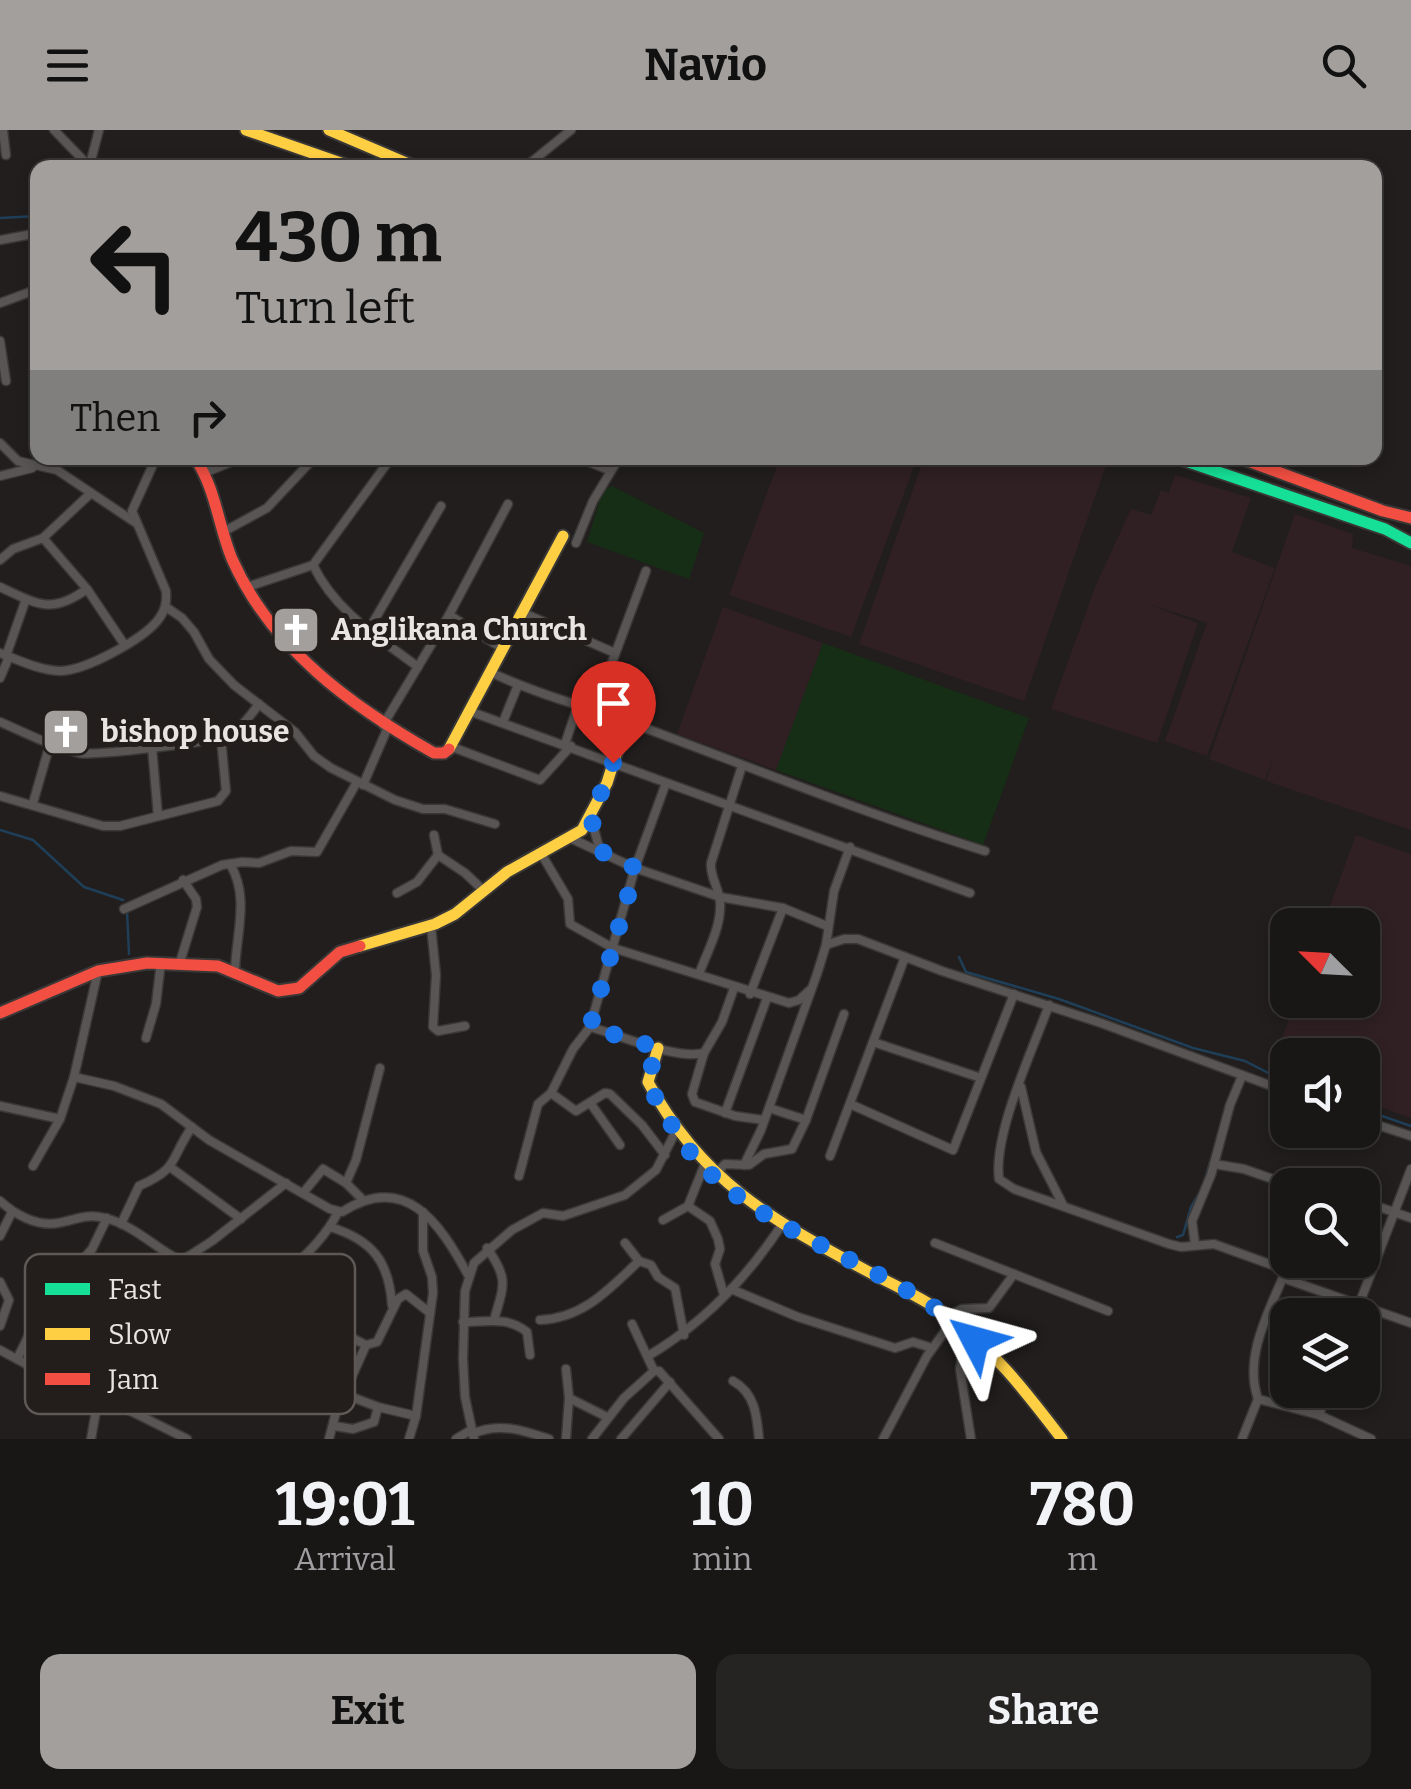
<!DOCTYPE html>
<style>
body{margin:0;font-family:Bitter,serif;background:#262323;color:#f1f3f6;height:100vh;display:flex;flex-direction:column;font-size:38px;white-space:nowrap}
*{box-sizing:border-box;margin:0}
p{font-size:32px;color:#9f9fa1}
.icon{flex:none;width:55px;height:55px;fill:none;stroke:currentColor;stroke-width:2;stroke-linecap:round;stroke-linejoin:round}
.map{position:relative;height:1309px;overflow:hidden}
.sheet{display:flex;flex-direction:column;background:#191616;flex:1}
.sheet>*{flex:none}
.guide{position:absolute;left:30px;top:30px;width:1352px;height:305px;border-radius:20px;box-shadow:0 5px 15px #0003,0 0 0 2px #373535;background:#a29f9d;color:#111;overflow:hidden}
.needle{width:65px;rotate:294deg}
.buttons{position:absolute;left:1270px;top:778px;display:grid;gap:20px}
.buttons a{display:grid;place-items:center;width:110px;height:110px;border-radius:20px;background:#191616;box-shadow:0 5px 15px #0003,0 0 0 2px #373535;font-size:50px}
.pin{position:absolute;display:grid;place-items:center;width:85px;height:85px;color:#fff;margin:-102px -42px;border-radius:50% 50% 50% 0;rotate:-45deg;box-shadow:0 0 10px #0007}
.pin .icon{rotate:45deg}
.me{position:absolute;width:110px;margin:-55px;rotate:309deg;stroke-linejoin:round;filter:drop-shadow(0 0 8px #0008)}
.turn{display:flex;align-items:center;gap:35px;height:210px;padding:0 40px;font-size:45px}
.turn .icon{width:130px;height:130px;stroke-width:2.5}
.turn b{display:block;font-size:70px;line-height:85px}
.then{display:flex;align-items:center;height:95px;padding:0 40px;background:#0003;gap:20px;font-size:38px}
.eta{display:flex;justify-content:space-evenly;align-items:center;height:170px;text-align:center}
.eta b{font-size:60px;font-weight:700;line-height:70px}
.cta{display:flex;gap:20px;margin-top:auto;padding:20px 40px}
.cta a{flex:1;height:115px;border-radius:20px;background:#a29f9d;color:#111;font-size:40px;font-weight:700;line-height:115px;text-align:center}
.cta a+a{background:#262323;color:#f1f3f6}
header{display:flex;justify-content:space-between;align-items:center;height:130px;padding:0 40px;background:#a29f9d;color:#111;font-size:45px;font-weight:700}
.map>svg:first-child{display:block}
</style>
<header><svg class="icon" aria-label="menu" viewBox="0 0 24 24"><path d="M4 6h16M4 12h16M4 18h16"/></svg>Navio<svg class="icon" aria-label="search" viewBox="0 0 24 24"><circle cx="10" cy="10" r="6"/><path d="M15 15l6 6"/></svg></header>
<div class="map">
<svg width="1411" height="1309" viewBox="0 0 1411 1309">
<rect width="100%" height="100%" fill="#211e1d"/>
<g fill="#302024">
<path d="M780,328H917L851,507L729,465Z"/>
<path d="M924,328H1094L1107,332L1024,571L859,514Z"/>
<path d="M1175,345L1251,368L1232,422L1275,438L1207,626L1165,611L1207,493L1145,473L1198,493L1157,613L1051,579L1095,457L1131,379L1151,385L1161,360L1169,363Z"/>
<path d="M1295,384L1353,404L1352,418L1411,436V700L1266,651L1276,621L1265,650L1209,629Z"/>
<path d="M723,477L823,513L776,640L677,604Z"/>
<path d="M1356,705L1411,724V988L1363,971L1362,925H1288L1287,944L1271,938L1296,870H1362V795H1323Z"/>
</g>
<g fill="#162e15">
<path d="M612,356L704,403L689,449L587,412L603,360Z"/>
<path d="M823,513L1029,588L983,715L776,640Z"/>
</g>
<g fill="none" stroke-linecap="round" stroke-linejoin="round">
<g stroke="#1f3f59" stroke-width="2.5">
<path d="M0,88L38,86"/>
<path d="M0,700L33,710L84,757L123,770"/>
<path d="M127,781L129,824"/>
<path d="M959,827L966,842L1059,869L1193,918L1245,931L1288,953"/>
<path d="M1362,979L1411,996"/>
<path d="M1203,1055L1211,1029"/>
<path d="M1177,1107L1183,1105L1191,1077L1200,1062"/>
</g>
<g stroke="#3a3837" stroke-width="11">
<g id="street">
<path d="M3,0L6,25"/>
<path d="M54,0L89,36"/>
<path d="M89,38L99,0"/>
<path d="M524,38L571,0"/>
<path d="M0,110L38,103"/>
<path d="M0,173L38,159"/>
<path d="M0,211L6,251"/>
<path d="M0,313L18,331L57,340L136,393"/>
<path d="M579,328L609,340"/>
<path d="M204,343L241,328"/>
<path d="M0,346L32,338"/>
<path d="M223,402L267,378L314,328"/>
<path d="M43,408L87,459L124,514"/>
<path d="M576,413L593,371L619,328"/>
<path d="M0,430L13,419L43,408L91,363"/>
<path d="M313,435C335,481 378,507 418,537"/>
<path d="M0,457C37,474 51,485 87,459"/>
<path d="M247,457L313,435L391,328"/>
<path d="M166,477L182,488L194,502L209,529L234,555L295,602L314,626L331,638L395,670L423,679H445L495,694"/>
<path d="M521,482L615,523"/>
<path d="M449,485L502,518"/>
<path d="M368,501L441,376"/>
<path d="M0,523C18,530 41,541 61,541C86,540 142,510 158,490C165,481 167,473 166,461L132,381L156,328"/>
<path d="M6,526L26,469"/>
<path d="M490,542C534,563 580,575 626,591C745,635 863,683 985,721"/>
<path d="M0,548L9,527"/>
<path d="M469,581L970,763"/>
<path d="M594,581L646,441"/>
<path d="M0,592C26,603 52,617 80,623C94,626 212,612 226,606C241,599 250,586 259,574"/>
<path d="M503,592L518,555"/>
<path d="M383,595L449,485L508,374"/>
<path d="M565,614L578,575"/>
<path d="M152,617L158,686"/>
<path d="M452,617L540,650L571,616"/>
<path d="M363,655L388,597"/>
<path d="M0,666L103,696H120L218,671L226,661L221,608"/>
<path d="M33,673L50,614"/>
<path d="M591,688L600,721"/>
<path d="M434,705L438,725"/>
<path d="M570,708L635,738L720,767L783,778L827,796"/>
<path d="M542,725L568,769L570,794L613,818L789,873L799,870L811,859"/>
<path d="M230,734C250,767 236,804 235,841"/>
<path d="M397,763L417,752L438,725L465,743L483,760"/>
<path d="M124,779L222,735L242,732L259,733L291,721L317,722L357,652"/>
<path d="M431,796L436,845L433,897L438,901L465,896"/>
<path d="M826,815L844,809H858L942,841L1101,893L1288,962"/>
<path d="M180,832L197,777L196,769L183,750"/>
<path d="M699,844C707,822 722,796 720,772C719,757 710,748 711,733L742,636"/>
<path d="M750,864L783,778"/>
<path d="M1049,875C1033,919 993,1004 999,1049L1014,1059L1169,1114L1181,1117L1214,1114L1286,1140"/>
<path d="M590,897C621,905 674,930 704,923L722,892L734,858"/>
<path d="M146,908L156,874L161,832"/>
<path d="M873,912L981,948"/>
<path d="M704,923L692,964L695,972L735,986L764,990"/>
<path d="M74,947L114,956L161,974L209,1010L330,1079L342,1082C405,1041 440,1093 468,1145"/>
<path d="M1021,957L1036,1022L1063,1075"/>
<path d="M551,963L576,981L605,963L610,964L642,995L665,1025"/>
<path d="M591,974L620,1015"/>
<path d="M850,974L953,1020L1014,864"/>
<path d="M0,976L60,989L74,947L98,841"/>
<path d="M769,978L806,990"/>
<path d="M725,983L767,868"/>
<path d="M1362,990L1411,1006"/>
<path d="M830,1026L905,827"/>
<path d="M1214,1034L1244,1039L1290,1055"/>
<path d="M744,1035L761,1000L817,844L826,815L834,761L850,717"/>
<path d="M33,1036L60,989"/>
<path d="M170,1037L241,1089"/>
<path d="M715,1044L725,1034L749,1035L764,1024L792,1019L806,990L844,884"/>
<path d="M519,1046L538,974L551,963L573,919L590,897L635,738L666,653"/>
<path d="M346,1053L356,1030L380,938"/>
<path d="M303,1063L323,1039L346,1053L363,1070"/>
<path d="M0,1071C14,1084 37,1097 58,1093C76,1090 86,1083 105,1088C134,1095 155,1118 181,1131L212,1111L286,1053"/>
<path d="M1362,1071L1411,1088"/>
<path d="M688,1076L710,1091L718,1109L720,1119L715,1134L724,1165"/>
<path d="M663,1090L688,1076L704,1036"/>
<path d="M121,1094L139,1056C180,1038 169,1030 192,997"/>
<path d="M330,1097C373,1110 389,1132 392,1175"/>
<path d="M0,1106L12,1082"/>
<path d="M625,1113L639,1131L651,1135L658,1147L675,1158L684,1205"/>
<path d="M935,1113L1108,1181"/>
<path d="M1195,1114L1192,1091L1211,1045L1230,975L1242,946"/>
<path d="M487,1118C509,1149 504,1155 494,1190"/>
<path d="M82,1131L146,1176"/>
<path d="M1283,1148L1411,1193"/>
<path d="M0,1152L9,1170L0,1196"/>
<path d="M313,1154L323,1189L340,1193L346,1205L366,1215"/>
<path d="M162,1157L172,1161L207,1157L248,1184"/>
<path d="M731,1159L798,1187L895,1218L913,1212L932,1218"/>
<path d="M1355,1185L1411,1039"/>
<path d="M948,1186L962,1179L989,1178L1014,1144"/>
<path d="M540,1190C584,1188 609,1159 639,1131"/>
<path d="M463,1192C486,1192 508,1186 527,1202L530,1225"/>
<path d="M632,1194L654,1241"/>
<path d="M135,1195L181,1131"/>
<path d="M88,1212L197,1253L208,1251C225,1235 231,1209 244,1190C271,1149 317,1125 338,1082"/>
<path d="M0,1220L39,1241L68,1250L187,1309"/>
<path d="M648,1226C704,1193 747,1148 783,1093"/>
<path d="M17,1229L45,1173L92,1119L107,1088"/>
<path d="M733,1251C755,1263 757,1286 759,1309"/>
<path d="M344,1264L378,1277L416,1286"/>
<path d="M569,1268L607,1287"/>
<path d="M1258,1269L1319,1285L1371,1309"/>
<path d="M1319,1285L1328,1260"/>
<path d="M334,1296L353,1299L374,1292L378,1277"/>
<path d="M472,1304C498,1292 523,1300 549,1309"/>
<path d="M91,1309L99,1264"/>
<path d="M329,1309L336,1282L366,1215L377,1212L398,1169L406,1164L430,1183"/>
<path d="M409,1309L416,1286L433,1163L432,1147L423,1121V1082"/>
<path d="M456,1309L471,1300"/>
<path d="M474,1309L465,1267L463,1229L465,1161L474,1133L512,1100L543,1083L563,1086L625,1065L656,1040L675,1003"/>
<path d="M566,1309L569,1268L566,1239"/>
<path d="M592,1309L624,1268L654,1241H659L719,1309"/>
<path d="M621,1309L670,1252"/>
<path d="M883,1309L927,1226L953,1190"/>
<path d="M971,1309L960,1239L962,1227L975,1210"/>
<path d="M1242,1309L1258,1269C1242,1223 1274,1173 1290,1130"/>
</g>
</g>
<g stroke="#3a3837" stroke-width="15">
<path id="fast" d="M1177,328L1385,399L1411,413"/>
</g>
<g stroke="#3a3837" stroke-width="15">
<g id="slow">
<path d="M246,0L355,38"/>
<path d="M329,0L418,38"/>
<path d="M449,619L563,406"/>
<path d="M360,816L435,794L455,784L507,742L582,700L607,653L626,592"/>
<path d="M658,918L648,952C702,1052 772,1090 869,1142C893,1155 919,1166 942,1182C990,1215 1027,1263 1062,1309"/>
</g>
</g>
<g stroke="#3a3837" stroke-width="15">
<g id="jam">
<path d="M195,328C216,359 218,395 232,429C272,519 351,576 434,623H444L449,619"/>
<path d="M1240,328L1383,381L1411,388"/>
<path d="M0,883L98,841L147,833L218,836L278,861L299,858L340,822L360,816"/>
</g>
</g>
<use href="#street" stroke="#585554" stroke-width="8"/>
<use href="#fast" stroke="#16e098" stroke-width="11"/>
<use href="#slow" stroke="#ffcf43" stroke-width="11"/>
<use href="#jam" stroke="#f24e42" stroke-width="11"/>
</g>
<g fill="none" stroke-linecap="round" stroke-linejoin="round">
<path stroke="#1a73e8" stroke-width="18" stroke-dasharray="0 32.4" d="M613,633L591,688L600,721L636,738L590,897L658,918C655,929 647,943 650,954C652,966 663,977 668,988C725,1101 889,1126 975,1210"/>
</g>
<defs>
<g id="church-square" transform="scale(2.5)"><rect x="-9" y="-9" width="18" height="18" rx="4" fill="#a29f9d" stroke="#231d1b"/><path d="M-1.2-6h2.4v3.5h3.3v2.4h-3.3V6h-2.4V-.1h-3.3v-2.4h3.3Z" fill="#fff"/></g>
</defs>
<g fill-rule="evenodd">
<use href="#church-square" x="296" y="500"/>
<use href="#church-square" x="66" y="602"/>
</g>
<g text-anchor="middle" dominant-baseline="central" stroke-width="10" stroke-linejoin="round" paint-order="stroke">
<g font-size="30" font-weight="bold" fill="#e8e4e2" stroke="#231d1b" text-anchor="start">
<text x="331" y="500">Anglikana Church</text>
<text x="101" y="602">bishop house</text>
</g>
</g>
<rect x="25" y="1124" width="330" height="160" rx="15" fill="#231d1b" stroke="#5e5957" stroke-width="2.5"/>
<rect x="45" y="1153" width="45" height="12" fill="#16e098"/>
<rect x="45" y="1198" width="45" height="12" fill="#ffcf43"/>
<rect x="45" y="1243" width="45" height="12" fill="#f24e42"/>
<g font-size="28" fill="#e8e4e2">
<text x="108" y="1169">Fast</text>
<text x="108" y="1214">Slow</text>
<text x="108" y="1259">Jam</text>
</g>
</svg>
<div class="buttons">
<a><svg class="needle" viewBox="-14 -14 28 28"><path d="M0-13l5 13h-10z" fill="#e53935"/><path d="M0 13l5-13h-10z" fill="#9f9fa1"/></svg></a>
<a><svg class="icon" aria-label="sound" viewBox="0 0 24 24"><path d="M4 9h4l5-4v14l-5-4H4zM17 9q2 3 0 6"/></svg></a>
<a><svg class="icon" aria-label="search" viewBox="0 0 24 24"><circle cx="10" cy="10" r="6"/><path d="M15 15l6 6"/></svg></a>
<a><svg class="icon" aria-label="layers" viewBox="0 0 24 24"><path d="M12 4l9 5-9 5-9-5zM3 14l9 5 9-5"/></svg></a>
</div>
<div class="pin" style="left:613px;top:633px;background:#d93025"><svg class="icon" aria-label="arrive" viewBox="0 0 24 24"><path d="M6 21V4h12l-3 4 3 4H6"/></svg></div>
<svg class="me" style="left:975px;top:1210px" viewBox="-20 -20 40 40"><path d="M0-17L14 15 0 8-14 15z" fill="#1a73e8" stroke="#fff" stroke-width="4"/></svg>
<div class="guide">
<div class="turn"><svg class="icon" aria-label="left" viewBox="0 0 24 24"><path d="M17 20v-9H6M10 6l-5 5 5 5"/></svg><div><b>430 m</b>Turn left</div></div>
<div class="then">Then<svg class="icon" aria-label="right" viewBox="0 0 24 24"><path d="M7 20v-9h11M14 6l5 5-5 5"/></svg></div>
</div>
</div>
<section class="sheet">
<div class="eta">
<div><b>19:01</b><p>Arrival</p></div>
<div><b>10</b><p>min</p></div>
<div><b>780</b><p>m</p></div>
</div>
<div class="cta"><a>Exit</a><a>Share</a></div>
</section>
